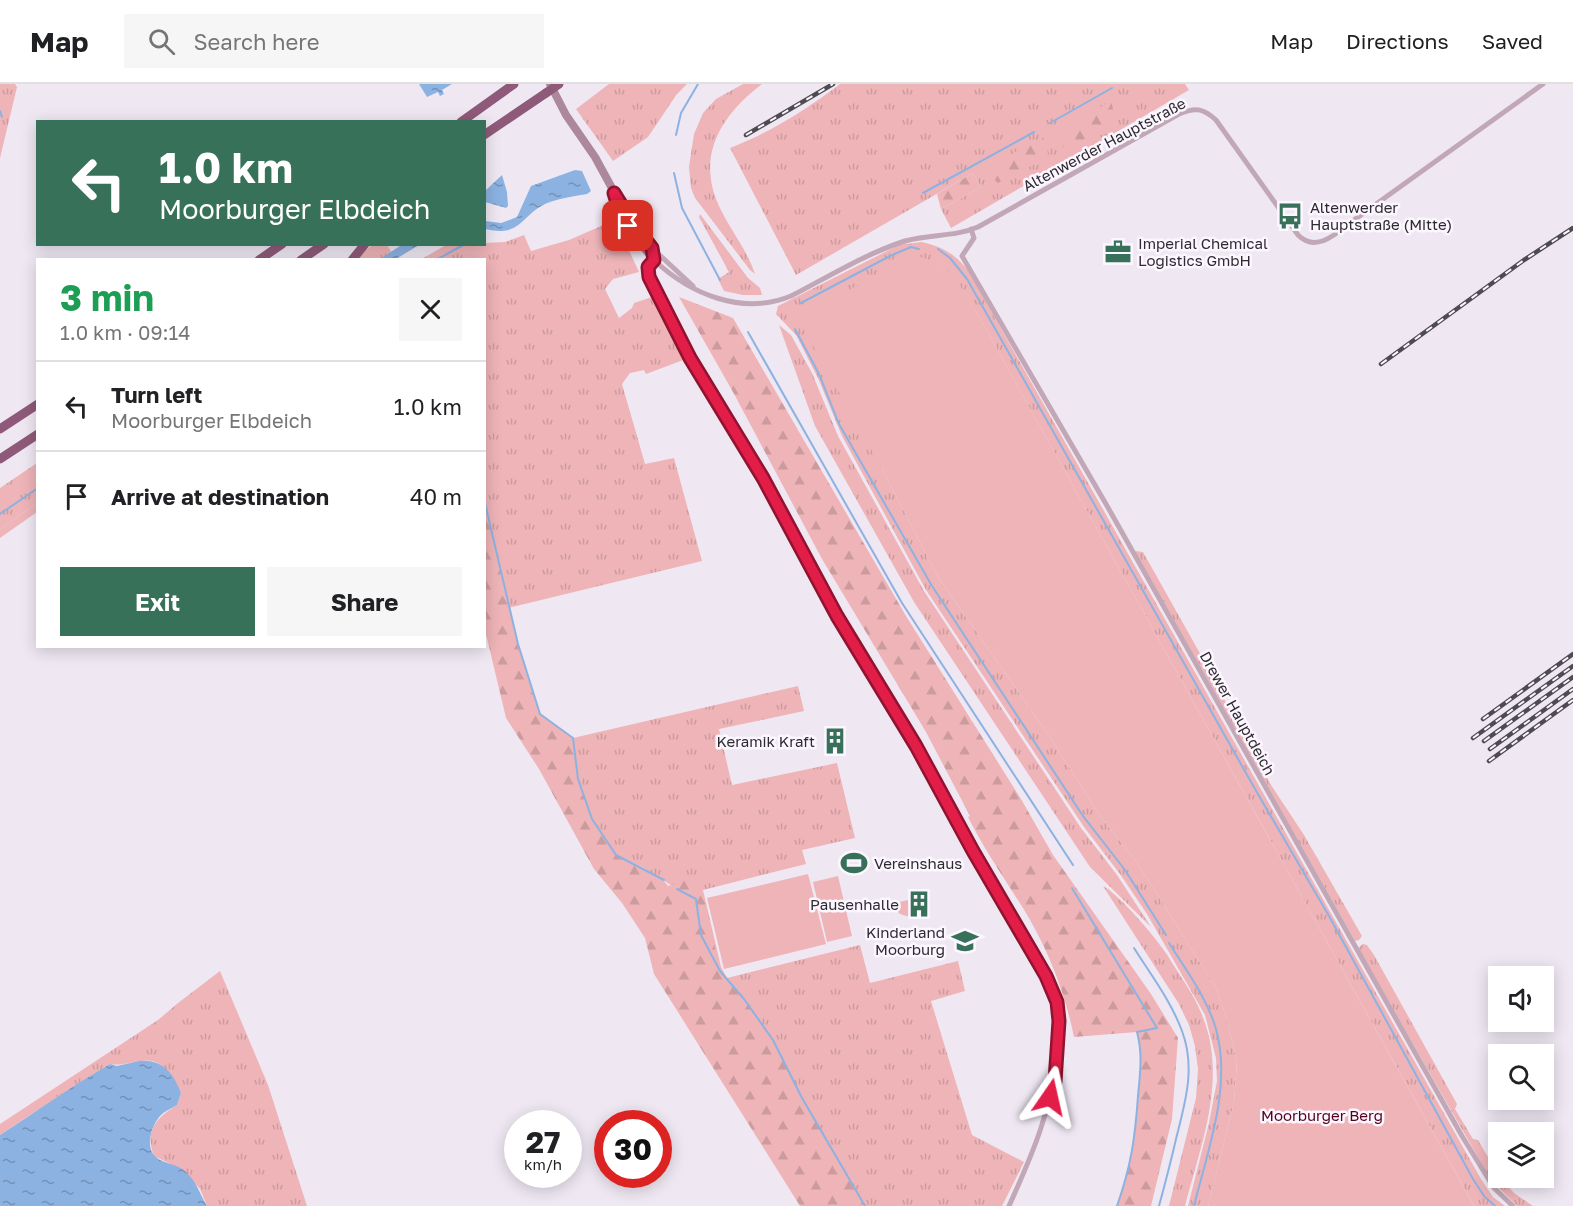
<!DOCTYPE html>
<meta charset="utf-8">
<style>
body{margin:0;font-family:"Golos Text",sans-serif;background:#f6f6f6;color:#202124;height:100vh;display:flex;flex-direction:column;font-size:22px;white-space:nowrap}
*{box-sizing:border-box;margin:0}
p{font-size:20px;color:#757577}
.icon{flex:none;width:33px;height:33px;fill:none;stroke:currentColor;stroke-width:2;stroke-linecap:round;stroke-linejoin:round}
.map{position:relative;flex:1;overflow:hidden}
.panel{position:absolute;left:36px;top:174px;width:450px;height:390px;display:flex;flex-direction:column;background:#fff;border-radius:0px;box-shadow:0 3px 15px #0003}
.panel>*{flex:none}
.hud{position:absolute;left:36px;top:36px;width:450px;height:126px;border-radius:0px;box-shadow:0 3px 15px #0003;background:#377159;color:#fff;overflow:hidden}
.buttons{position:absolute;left:1488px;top:882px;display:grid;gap:12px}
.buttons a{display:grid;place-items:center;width:66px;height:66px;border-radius:0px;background:#fff;box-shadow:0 3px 15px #0003;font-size:30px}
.speed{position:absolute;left:504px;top:1026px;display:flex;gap:12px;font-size:30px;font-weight:700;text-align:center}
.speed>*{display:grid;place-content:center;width:78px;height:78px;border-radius:50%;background:#fff;box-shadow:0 3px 15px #0003;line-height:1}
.speed small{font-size:15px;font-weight:400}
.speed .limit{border:9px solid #d22;background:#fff;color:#111}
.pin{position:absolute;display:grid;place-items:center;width:51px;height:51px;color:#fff;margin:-26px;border-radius:12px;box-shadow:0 3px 9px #0006}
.me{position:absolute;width:66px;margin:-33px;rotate:11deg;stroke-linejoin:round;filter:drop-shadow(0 0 4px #0008)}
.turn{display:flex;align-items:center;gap:21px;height:126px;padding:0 24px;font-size:27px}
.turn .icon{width:78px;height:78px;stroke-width:2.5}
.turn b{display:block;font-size:42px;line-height:51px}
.round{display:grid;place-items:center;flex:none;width:63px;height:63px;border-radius:0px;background:#f6f6f6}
.summary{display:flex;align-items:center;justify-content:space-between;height:102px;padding:0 24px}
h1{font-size:36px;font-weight:700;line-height:45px;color:#1e9e55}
.cta{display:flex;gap:12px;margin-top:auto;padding:12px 24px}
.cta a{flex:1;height:69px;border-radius:0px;background:#377159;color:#fff;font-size:24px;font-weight:700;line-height:69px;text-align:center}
.cta a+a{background:#f6f6f6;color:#202124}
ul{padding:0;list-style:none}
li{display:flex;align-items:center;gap:18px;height:90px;padding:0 24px;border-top:2px solid #e0e0e0}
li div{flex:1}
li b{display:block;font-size:22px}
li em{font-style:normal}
header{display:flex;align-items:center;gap:36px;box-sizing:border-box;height:84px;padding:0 30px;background:#fff;border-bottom:2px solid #e0e0e0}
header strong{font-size:28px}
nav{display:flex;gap:33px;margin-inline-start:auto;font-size:21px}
.search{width:420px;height:54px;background:#f6f6f6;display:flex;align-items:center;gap:15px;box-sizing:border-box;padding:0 21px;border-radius:0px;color:#757577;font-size:22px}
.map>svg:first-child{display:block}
</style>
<header>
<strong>Map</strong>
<div class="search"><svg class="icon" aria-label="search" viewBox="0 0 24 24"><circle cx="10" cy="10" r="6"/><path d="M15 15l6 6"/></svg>Search here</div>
<nav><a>Map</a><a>Directions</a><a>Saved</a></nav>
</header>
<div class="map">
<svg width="1573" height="1122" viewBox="0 0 1573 1122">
<defs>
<pattern id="grass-tufts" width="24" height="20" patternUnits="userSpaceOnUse" patternTransform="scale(1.5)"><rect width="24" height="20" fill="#eeb4b8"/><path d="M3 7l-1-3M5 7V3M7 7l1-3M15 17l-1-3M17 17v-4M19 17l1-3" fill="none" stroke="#cc9b9e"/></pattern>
<pattern id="forest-firs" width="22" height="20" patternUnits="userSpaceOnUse" patternTransform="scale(1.5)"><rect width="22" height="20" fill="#eeb4b8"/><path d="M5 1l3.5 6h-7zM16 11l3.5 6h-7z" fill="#cc9b9e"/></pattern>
<pattern id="water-ripples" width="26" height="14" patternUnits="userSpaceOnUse" patternTransform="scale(1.5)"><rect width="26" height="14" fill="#8cb2e2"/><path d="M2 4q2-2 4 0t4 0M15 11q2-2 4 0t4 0" fill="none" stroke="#7391b8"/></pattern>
</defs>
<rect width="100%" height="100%" fill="#efe8f3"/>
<g fill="url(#grass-tufts)">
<path d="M0,0H15L17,3L0,74Z"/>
<path d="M609,0H687L677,10L648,53L613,77L576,25Z"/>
<path d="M743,0H762C719,33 694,75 722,128C732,148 748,168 755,190L750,186L695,114L691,104L689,83L694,50L703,29L716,15Z"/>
<path d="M840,0H1185L1189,6L951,144L941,125L981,103L973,89L796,191L730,64C769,49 806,26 840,0Z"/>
<path d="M700,130L748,194L760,204L762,211H743L724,207L718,195L729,188L699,133Z"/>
<path d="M615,136L639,188L613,195L605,205L619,234L632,224L634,219L652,213L667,244L686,275L646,290L644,286L630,289L622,300L645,380L674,374L702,477L492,528L484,499V176H420L446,161L505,158L524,151L531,167L569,156Z"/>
<path d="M921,158C942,162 957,171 969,188L1481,1095L1493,1113L1505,1122H1474L1473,1120L978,231L953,192L938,178L882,385L938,493L1047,649L1101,733L1138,780L1216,904L1226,932L1237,978L1234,1018L1208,1122H1188L1209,1039L1217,997L1216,974L1205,931L1147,830L1120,790L1084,743L926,506L842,352L818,294L796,251L776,230L778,222L899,161Z"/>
<path d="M374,160L387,161L396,175L351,176Z"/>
<path d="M779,241L791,251L812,289L838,352L924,507L1081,744L1117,791L1151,843L1090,783L914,518L815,342Z"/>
<path d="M37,379V419L0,445V404Z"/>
<path d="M1135,467L1143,468L1211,589L1238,643L1271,701L1304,751L1362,852L1359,856L1355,857Z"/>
<path d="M798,602L804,627L719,645L732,701L837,679L855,754L802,766L806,780L703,806L721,883L727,894L860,861L870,899L958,877L965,907L931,917L972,1051L1024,1078L1002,1122H865L802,1014L773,956L744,915L719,887L677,805L644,784L616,771L592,735L578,695L573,654Z"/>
<path d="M1103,802C1119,810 1157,855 1168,872C1179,891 1194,910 1202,931C1228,994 1201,1060 1185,1122H1169L1196,1014L1198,985L1195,962L1189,941L1179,920Z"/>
<path d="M1363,860L1367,861L1374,871L1457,1020L1455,1025L1473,1055L1478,1056L1498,1090V1094H1501L1514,1109L1533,1122H1517L1491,1096L1358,864Z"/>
<path d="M220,887L268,1001L307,1122H207L200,1105L183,1086L154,1072C144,1047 157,1033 177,1021L181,1009C178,1001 173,995 168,988C151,965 131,984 110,980C72,1003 36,1027 0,1051V1040L158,936L178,919Z"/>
</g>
<g fill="url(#forest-firs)">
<path d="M1111,17L1115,33C1102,46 1078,61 1060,63L1052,51Z"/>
<path d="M1043,53L1047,62L1048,71L1041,77L998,99L988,90L991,81Z"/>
<path d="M973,89L981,103L941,125L937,110Z"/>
<path d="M679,213L733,234L906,532L1021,715L1053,771L1151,910L1178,954L1172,1035L1151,1122H1117C1131,1082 1135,1055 1138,1013C1140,988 1143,972 1137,948L1074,953C1065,908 1047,863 1023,824C1004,794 984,765 968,733L970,732L926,648L822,475L733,308Z"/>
<path d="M484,415L518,560L540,630L573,654C578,694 583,722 606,755C609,760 612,767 617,771C632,783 655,784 668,802L699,791L720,887L744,915L773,956L802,1014L865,1122H800L654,890L645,854L622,819L594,785L539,685L506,634L485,546Z"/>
<path d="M37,419V428L0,454V445Z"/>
</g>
<g fill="#eeb4b8">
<path d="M917,172L938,178L954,192L978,231L1474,1122H1208L1234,1018L1237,978L1226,932L1216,904L1138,780L1101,733L1047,649L938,493L882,385L803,244L806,227Z"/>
<path d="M808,790L826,860L724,885L707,814Z"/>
<path d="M838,792L852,852L827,858L813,798Z"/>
<path d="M908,816L913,834L900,830L891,820Z"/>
</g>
<g fill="url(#water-ripples)">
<path d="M419,0H452L442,6L444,10L440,12L438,8L427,13Z"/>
<path d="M575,86L582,87L591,107L587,110C575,112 562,114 550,118C520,129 524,154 485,145V137L501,139L517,133L531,102Z"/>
<path d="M502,91L507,108L508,122L506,124L485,118V107Z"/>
<path d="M403,160L419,161L396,175H380Z"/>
<path d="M139,977C162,975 173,988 181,1009L177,1021C171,1025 166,1026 161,1031C152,1040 144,1063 156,1073C163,1080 176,1079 185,1087C198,1099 199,1109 207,1122H0V1051C37,1027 72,1002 110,980L117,982Z"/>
</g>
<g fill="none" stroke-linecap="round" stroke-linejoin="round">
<g stroke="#8cb2e2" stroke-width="2">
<path d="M0,27L2,33"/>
<path d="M1050,39L1112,4"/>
<path d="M676,51L681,29L698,0"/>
<path d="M674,89L682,124L720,196"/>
<path d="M923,109L1034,48"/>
<path d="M938,165L950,174L967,195L1255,705L1329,832L1473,1095L1484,1112L1495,1122"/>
<path d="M436,176L465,160"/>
<path d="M801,219L890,172L911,163L919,165"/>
<path d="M795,245L819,290L839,340L932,502L1083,732L1125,786L1166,851"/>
<path d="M748,248L902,519L1073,781"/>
<path d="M484,415L518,560L540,630L573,654L578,695L592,735L616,771L664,796"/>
<path d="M0,430L38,404"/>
<path d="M1072,804L1157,944L1137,948C1143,971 1140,989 1138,1012C1135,1055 1131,1082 1117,1122"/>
<path d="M677,805L696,815L701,851L720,887L744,915L773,956L802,1014L865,1122"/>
<path d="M1169,859C1186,886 1207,914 1216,945C1232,1003 1208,1065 1194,1122"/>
<path d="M1134,864C1151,891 1171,917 1182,947C1196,984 1185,1019 1176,1055C1171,1077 1165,1100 1159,1122"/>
</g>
<g stroke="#c2a8b6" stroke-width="5">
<path d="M971,145L974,154L962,172L1106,420L1462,1052L1494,1104L1513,1122"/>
<path d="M652,164L693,202"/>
<path d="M654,176L648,183L649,193L690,274L763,394L837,532L916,662L952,729L1045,892C1049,901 1054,909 1057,918C1062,934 1059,952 1058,968C1051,1027 1033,1069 1009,1122"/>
<path d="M654,176C690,210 742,232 791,212C828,193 865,170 905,157C929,150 955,153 978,143L1179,30C1195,23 1203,24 1216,36L1298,151C1317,170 1338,148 1354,136L1543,0"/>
</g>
<g stroke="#ad879c" stroke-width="8">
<path d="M550,0L566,31L595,73L625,128L652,164"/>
<path d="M621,130L637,155L654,176"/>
</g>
<g stroke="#8f5a79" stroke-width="9">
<path d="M461,38L514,0"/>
<path d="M484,51L546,9"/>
<path d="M259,176L282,160"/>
<path d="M301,176L324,160"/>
<path d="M352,176L365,160"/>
<path d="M0,345L38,320"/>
<path d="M0,375L38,350"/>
</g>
<g stroke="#4e4b51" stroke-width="4.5">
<g id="rail">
<path d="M746,51L833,0"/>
<path d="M1381,280L1524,176L1573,144"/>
<path d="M1483,635L1573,570"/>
<path d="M1473,654L1573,582"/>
<path d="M1484,657L1573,593"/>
<path d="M1490,665L1573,605"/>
<path d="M1489,677L1573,616"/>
</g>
</g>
<use href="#rail" stroke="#fcf6ff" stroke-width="2" stroke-dasharray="7" stroke-linecap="butt"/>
<path stroke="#8f5a79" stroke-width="9" d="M546,9L559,0"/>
</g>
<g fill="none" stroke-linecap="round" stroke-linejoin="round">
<g stroke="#92132f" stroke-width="15">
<path id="route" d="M628,142L619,125L614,109L633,140L652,164L654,176L648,183L649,193L690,274L763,394L837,532L916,662L973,767L1046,892L1057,918L1059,937L1055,997L1050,1013"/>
</g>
<use href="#route" stroke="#e11d48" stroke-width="10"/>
</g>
<defs>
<g id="bus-bare" transform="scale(2.07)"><path d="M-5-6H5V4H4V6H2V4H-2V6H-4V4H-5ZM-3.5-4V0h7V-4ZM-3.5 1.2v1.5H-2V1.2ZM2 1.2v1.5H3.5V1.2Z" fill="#377159" stroke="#fcf6ff" stroke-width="2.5" paint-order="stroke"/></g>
<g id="office-bare" transform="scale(2.07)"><path d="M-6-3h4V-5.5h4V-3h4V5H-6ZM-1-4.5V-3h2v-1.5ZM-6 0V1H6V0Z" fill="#377159" stroke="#fcf6ff" stroke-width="2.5" paint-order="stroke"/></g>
<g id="building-bare" transform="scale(2.07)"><path d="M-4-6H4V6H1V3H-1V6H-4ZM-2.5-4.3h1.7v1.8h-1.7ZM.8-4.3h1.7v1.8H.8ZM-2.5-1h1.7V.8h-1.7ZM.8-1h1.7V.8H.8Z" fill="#377159" stroke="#fcf6ff" stroke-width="2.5" paint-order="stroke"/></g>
<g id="stadium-bare" transform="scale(2.07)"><path d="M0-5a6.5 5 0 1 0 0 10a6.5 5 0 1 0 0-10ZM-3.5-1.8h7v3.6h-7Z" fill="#377159" stroke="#fcf6ff" stroke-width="2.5" paint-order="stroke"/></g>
<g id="school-bare" transform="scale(2.07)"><path d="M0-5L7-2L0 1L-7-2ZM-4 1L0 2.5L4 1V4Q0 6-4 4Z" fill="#377159" stroke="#fcf6ff" stroke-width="2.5" paint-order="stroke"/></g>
</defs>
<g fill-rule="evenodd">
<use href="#bus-bare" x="1290" y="132"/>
<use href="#office-bare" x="1118" y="168"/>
<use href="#building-bare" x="835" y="657"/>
<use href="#stadium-bare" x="854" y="779"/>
<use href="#building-bare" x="919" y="820"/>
<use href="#school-bare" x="965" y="857"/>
</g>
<g text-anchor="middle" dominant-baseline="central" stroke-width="5" stroke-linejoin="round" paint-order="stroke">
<g font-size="15" fill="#2e2b30" stroke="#fcf6ff">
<text transform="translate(1104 60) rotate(-28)">Altenwerder Hauptstraße</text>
<text transform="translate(1238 629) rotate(61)">Drewer Hauptdeich</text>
</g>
<g font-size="15" fill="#2e2b30" stroke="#fcf6ff" text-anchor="start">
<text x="1310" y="123">Altenwerder<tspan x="1310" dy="17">Hauptstraße (Mitte)</tspan></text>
<text x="1138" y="159">Imperial Chemical<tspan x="1138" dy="17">Logistics GmbH</tspan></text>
<text x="815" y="657" text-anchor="end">Keramik Kraft</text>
<text x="874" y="779">Vereinshaus</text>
<text x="899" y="820" text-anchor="end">Pausenhalle</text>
<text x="945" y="848" text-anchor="end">Kinderland<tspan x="945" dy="17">Moorburg</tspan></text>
</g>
<g font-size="15" fill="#540219" stroke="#fcf6ff">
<text x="1322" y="1031">Moorburger Berg</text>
</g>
</g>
</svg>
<div class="buttons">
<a><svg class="icon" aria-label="sound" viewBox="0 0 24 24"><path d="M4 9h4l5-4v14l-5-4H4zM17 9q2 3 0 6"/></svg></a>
<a><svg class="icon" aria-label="search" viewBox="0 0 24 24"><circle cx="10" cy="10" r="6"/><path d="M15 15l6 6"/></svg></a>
<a><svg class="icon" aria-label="layers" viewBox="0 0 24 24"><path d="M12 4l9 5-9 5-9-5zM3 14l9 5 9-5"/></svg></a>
</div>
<div class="speed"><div>27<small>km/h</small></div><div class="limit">30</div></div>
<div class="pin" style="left:628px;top:142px;background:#d93025"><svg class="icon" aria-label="arrive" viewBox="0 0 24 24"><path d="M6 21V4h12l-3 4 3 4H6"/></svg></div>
<svg class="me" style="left:1050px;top:1013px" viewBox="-20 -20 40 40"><path d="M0-17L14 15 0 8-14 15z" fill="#e11d48" stroke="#fff" stroke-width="4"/></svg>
<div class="hud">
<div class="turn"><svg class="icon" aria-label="left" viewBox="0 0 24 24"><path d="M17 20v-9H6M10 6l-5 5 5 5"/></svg><div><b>1.0 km</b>Moorburger Elbdeich</div></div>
</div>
<section class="panel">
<div class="summary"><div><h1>3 min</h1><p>1.0 km · 09:14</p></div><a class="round"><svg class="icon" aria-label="close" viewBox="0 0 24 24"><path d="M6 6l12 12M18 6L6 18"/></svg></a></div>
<ul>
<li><svg class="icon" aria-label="left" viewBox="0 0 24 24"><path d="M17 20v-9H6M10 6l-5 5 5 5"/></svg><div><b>Turn left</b><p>Moorburger Elbdeich</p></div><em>1.0 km</em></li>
<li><svg class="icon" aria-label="arrive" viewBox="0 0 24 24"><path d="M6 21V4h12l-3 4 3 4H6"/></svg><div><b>Arrive at destination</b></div><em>40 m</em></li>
</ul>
<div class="cta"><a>Exit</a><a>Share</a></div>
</section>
</div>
